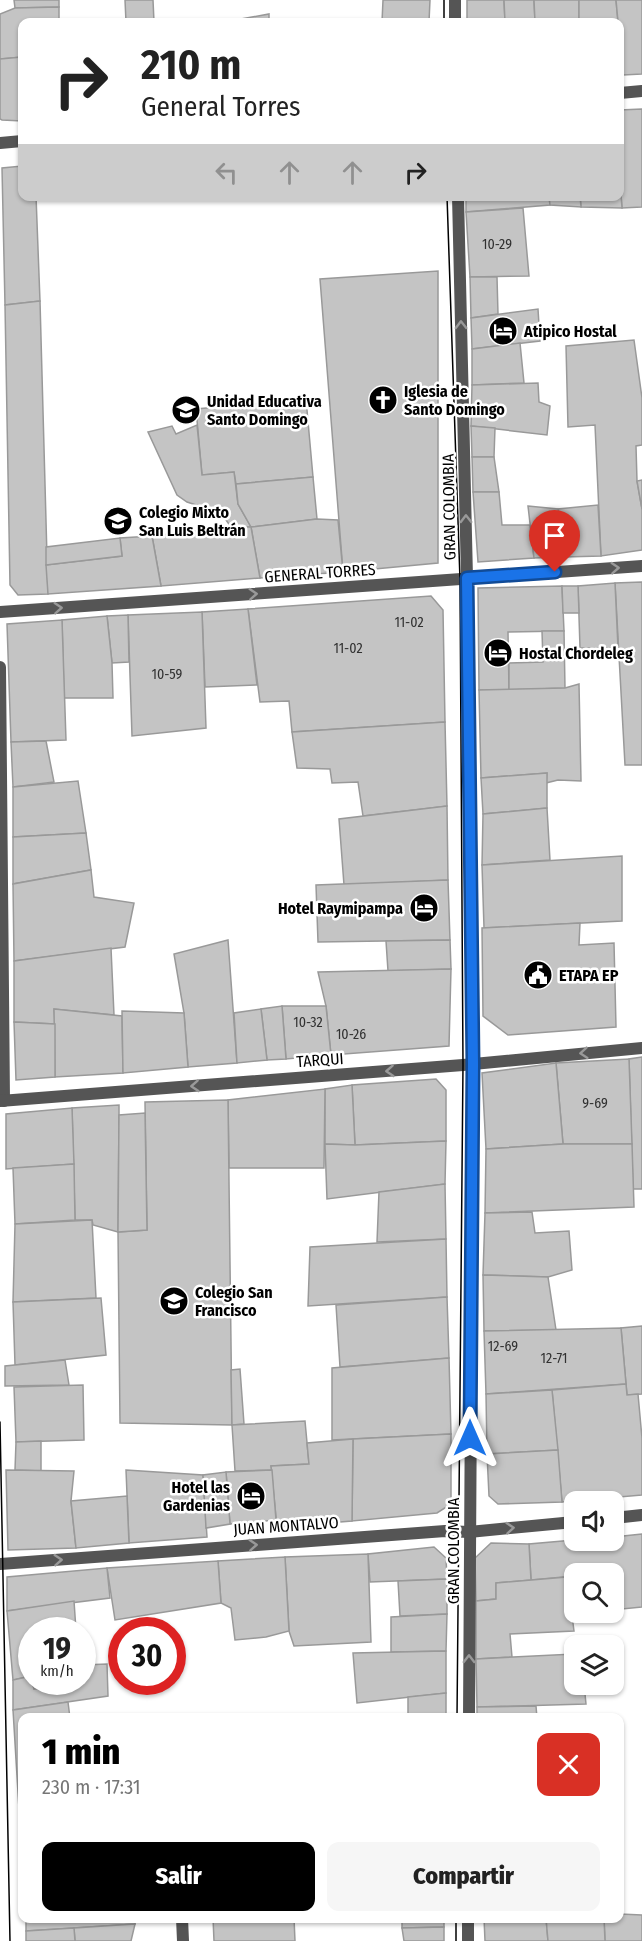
<!DOCTYPE html>
<html lang="es">
<meta charset="utf-8">
<style>
body{margin:0;font-family:"Fira Sans Condensed",sans-serif;background:#f6f6f6;color:#222;height:100vh;display:flex;flex-direction:column;font-size:22px;white-space:nowrap}
*{box-sizing:border-box;margin:0}
p{font-size:20px;color:#767676}
.icon{flex:none;width:33px;height:33px;fill:none;stroke:currentColor;stroke-width:2;stroke-linecap:round;stroke-linejoin:round}
.map{position:relative;flex:1;overflow:hidden}
.drawer{position:absolute;left:18px;top:1713px;width:606px;height:210px;display:flex;flex-direction:column;background:#fff;border-radius:12px;box-shadow:0 2px 4px #0004}
.drawer>*{flex:none}
.banner{position:absolute;left:18px;top:18px;width:606px;height:183px;border-radius:12px;box-shadow:0 2px 4px #0004;background:#fff;color:#222;overflow:hidden}
.fabs{position:absolute;left:564px;top:1491px;display:grid;gap:12px}
.fabs a{display:grid;place-items:center;width:60px;height:60px;border-radius:12px;background:#fff;box-shadow:0 2px 4px #0004;font-size:30px}
.speed{position:absolute;left:18px;top:1617px;display:flex;gap:12px;font-size:30px;font-weight:700;text-align:center}
.speed>*{display:grid;place-content:center;width:78px;height:78px;border-radius:50%;background:#fff;box-shadow:0 2px 4px #0004;line-height:1}
.speed small{font-size:15px;font-weight:400}
.speed .limit{border:9px solid #d22;background:#fff;color:#111}
.pin{position:absolute;display:grid;place-items:center;width:51px;height:51px;color:#fff;margin:-62px -26px;border-radius:50% 50% 50% 0;rotate:-45deg;box-shadow:0 0 6px #0007}
.pin .icon{rotate:45deg}
.me{position:absolute;width:66px;margin:-33px;rotate:0deg;stroke-linejoin:round;filter:drop-shadow(0 0 4px #0008)}
.turn{display:flex;align-items:center;gap:21px;height:126px;padding:0 24px;font-size:27px}
.turn .icon{width:78px;height:78px;stroke-width:2.5}
.turn b{display:block;font-size:42px;line-height:51px}
.lanes{display:flex;align-items:center;height:57px;padding:0 24px;background:#0003;justify-content:center;gap:30px;direction:ltr}
.lanes .off{opacity:.35}
.round{display:grid;place-items:center;flex:none;width:63px;height:63px;border-radius:12px;background:#f6f6f6}
.overview{display:flex;align-items:center;justify-content:space-between;height:102px;padding:0 24px}
h1{font-size:36px;font-weight:800;line-height:45px;color:#000}
.button{display:flex;gap:12px;margin-top:auto;padding:12px 24px}
.button a{flex:1;height:69px;border-radius:12px;background:#000;color:#fff;font-size:24px;font-weight:800;line-height:69px;text-align:center}
.button a+a{background:#f6f6f6;color:#222}
.map>svg:first-child{display:block}
</style>
<div class="map">
<svg width="642" height="1941" viewBox="0 0 642 1941">
<rect width="100%" height="100%" fill="#fff"/>
<g fill="#c4c4c4" stroke="#999" stroke-width="1.5">
<path d="M14,0H59V7L15,8Z"/>
<path d="M125,0H153L154,22H126Z"/>
<path d="M383,0H430L429,22H382Z"/>
<path d="M467,0H504L505,22H467Z"/>
<path d="M504,0H534L535,22H505Z"/>
<path d="M534,0H579V22H535Z"/>
<path d="M579,0H616L618,22H579Z"/>
<path d="M616,0H642V74L623,75Z"/>
<path d="M59,7V22H22V57L0,59V14L15,8Z"/>
<path d="M269,14V22H224Z"/>
<path d="M620,36L623,75L620,76Z"/>
<path d="M22,57V121L2,120L0,119V59Z"/>
<path d="M642,109V207L622,208L620,182V110Z"/>
<path d="M22,166V196H36L40,301L5,305L2,168Z"/>
<path d="M620,182L622,208L581,207L580,196H620Z"/>
<path d="M466,196H549L550,205L466,212Z"/>
<path d="M549,196H580L581,207L550,205Z"/>
<path d="M523,208L529,276L470,277L466,212Z"/>
<path d="M438,271V563L343,572L320,279Z"/>
<path d="M470,277H497L498,314L471,318Z"/>
<path d="M40,301L48,594L18,595L10,585L5,305Z"/>
<path d="M538,309L540,341L472,349L471,318Z"/>
<path d="M634,340L642,398V445L636,446L637,481L642,509V550L601,556L595,425L568,427L566,346Z"/>
<path d="M520,343L524,383L472,385V349Z"/>
<path d="M538,383L539,402L550,406L547,435L471,426L472,385Z"/>
<path d="M306,399L313,477L236,484L234,472L202,475L196,409Z"/>
<path d="M197,425L202,475L234,472L238,504L251,527H231L221,513L187,502L177,495L148,432L172,426L176,434Z"/>
<path d="M471,426L495,428L494,457H472Z"/>
<path d="M472,457H494L499,492H473Z"/>
<path d="M313,477L317,519L251,527L238,504L236,484Z"/>
<path d="M642,480V509L637,481Z"/>
<path d="M473,492H499L502,525H530L534,558L478,562Z"/>
<path d="M598,505L601,556L564,557L558,509Z"/>
<path d="M528,506L558,509L564,557L534,558Z"/>
<path d="M317,519L338,520L343,572L260,578L251,527Z"/>
<path d="M231,527H251L260,578L161,586L152,536Z"/>
<path d="M152,536L161,586L48,594L46,565L122,556L120,538Z"/>
<path d="M120,538L122,556L46,565V547Z"/>
<path d="M642,582V765H625L615,583Z"/>
<path d="M615,583L618,648H580L578,586Z"/>
<path d="M562,586L564,631L508,632L509,690H479L478,588Z"/>
<path d="M562,586H578L579,613H563Z"/>
<path d="M431,596L443,610L445,722L292,732L289,701L260,702L248,609Z"/>
<path d="M248,609L257,685L205,687L202,612Z"/>
<path d="M202,612L206,728L132,736L128,615Z"/>
<path d="M128,615L129,662L112,663L107,616Z"/>
<path d="M107,616L112,663L113,698H64L62,620Z"/>
<path d="M62,620L66,740L11,742L7,624Z"/>
<path d="M542,631H564L565,688L509,690V663L543,662Z"/>
<path d="M579,684L581,781L558,780L546,783L547,773L481,778L479,690L565,688Z"/>
<path d="M445,722L447,806L363,816L358,782L332,783L330,769L297,768L292,732Z"/>
<path d="M46,741L54,782L13,787L11,742Z"/>
<path d="M547,773V808L483,814L481,778Z"/>
<path d="M78,781L86,833L13,837V787Z"/>
<path d="M447,806L448,880L344,885L339,819Z"/>
<path d="M547,808L550,860L482,865L483,814Z"/>
<path d="M86,833L91,870L13,884V837Z"/>
<path d="M622,856V921L484,928L482,865Z"/>
<path d="M91,870L94,897L134,903L125,947L14,961L13,884Z"/>
<path d="M448,880L450,940L318,942L316,885Z"/>
<path d="M580,923L579,945L614,943L616,1027L508,1035L483,1016L482,928Z"/>
<path d="M228,940L237,1063L188,1067L184,1013L174,954Z"/>
<path d="M450,940L451,969L388,971L386,941Z"/>
<path d="M111,948L114,1015L54,1009L55,1024L14,1022V961Z"/>
<path d="M451,969L449,1046L331,1055L326,1006L318,972Z"/>
<path d="M282,1006H326L331,1055L286,1059Z"/>
<path d="M282,1006L286,1059L267,1060L261,1009Z"/>
<path d="M54,1009L122,1016L123,1073L55,1077Z"/>
<path d="M261,1009L267,1060L237,1063L234,1013Z"/>
<path d="M122,1011L184,1013L188,1067L123,1073Z"/>
<path d="M14,1022L55,1024V1077L16,1080Z"/>
<path d="M642,1057V1189H633L629,1059Z"/>
<path d="M629,1059L632,1144H563L556,1063Z"/>
<path d="M556,1063L563,1144L486,1149L482,1073Z"/>
<path d="M436,1079L446,1090V1141L355,1145L352,1085Z"/>
<path d="M352,1085L355,1145L325,1144V1089Z"/>
<path d="M325,1089L324,1168H229L228,1100Z"/>
<path d="M228,1100L232,1425L120,1423L118,1232L147,1230L145,1102Z"/>
<path d="M119,1105V1115L118,1232L93,1225L92,1220H75L72,1108Z"/>
<path d="M72,1108L74,1164L6,1169V1114Z"/>
<path d="M145,1113L147,1230L118,1232L119,1115Z"/>
<path d="M446,1141L445,1184L327,1199L325,1144L355,1145Z"/>
<path d="M563,1144H632L634,1207L485,1213L486,1149Z"/>
<path d="M74,1164L75,1220L15,1224L13,1168Z"/>
<path d="M445,1184L446,1239L377,1242L379,1192Z"/>
<path d="M532,1212L535,1233L569,1231L572,1270L548,1277L483,1275L485,1213Z"/>
<path d="M92,1220L96,1298L13,1302L15,1224Z"/>
<path d="M446,1239L447,1297L308,1306L310,1247Z"/>
<path d="M483,1275L548,1277L556,1330L484,1331Z"/>
<path d="M447,1297L449,1358L340,1367L336,1305Z"/>
<path d="M101,1298L106,1355L15,1365L13,1302Z"/>
<path d="M642,1326V1394L627,1395L621,1328Z"/>
<path d="M621,1328L626,1384L486,1394L484,1331Z"/>
<path d="M449,1358L451,1434L332,1440V1368Z"/>
<path d="M65,1360L69,1385L5,1386V1366Z"/>
<path d="M240,1369L244,1424L232,1425L231,1370Z"/>
<path d="M626,1384L627,1395L638,1394L642,1438V1495L562,1502L552,1390Z"/>
<path d="M83,1385L84,1440L16,1442L14,1387Z"/>
<path d="M552,1390L558,1450L487,1454L486,1394Z"/>
<path d="M305,1421L309,1464L271,1466L272,1470L235,1471L232,1425Z"/>
<path d="M451,1434V1504L437,1513L352,1521L353,1439Z"/>
<path d="M353,1439L352,1521L277,1527L271,1466L309,1464L307,1443Z"/>
<path d="M41,1441V1471L15,1470L16,1442Z"/>
<path d="M558,1450L562,1502L498,1504L489,1496L487,1454Z"/>
<path d="M6,1470L74,1471L71,1501L76,1548L8,1550Z"/>
<path d="M126,1470L203,1475L207,1537L129,1543Z"/>
<path d="M272,1470L276,1520L230,1524L226,1472Z"/>
<path d="M226,1472L230,1524L206,1528L203,1475Z"/>
<path d="M127,1496L129,1543L76,1548L71,1501Z"/>
<path d="M642,1534V1607L622,1609L617,1572L574,1574V1576L531,1580L529,1544L574,1540H614V1537Z"/>
<path d="M491,1543L529,1544L531,1580L496,1583V1599L476,1601L475,1558Z"/>
<path d="M434,1547L446,1558L447,1579L370,1582L368,1554Z"/>
<path d="M368,1554L371,1642L294,1646L289,1631L285,1557Z"/>
<path d="M285,1557L289,1631L266,1637L235,1640L231,1608L221,1603L218,1561Z"/>
<path d="M218,1561L221,1603L115,1620L107,1568Z"/>
<path d="M107,1568L110,1598L7,1611V1577Z"/>
<path d="M567,1577L574,1631L510,1634L512,1657L476,1659V1601L496,1599V1583Z"/>
<path d="M447,1579V1614L400,1616L398,1581Z"/>
<path d="M74,1601L76,1630H32V1679L31,1676L13,1680L7,1611Z"/>
<path d="M447,1614L446,1651L391,1652V1617Z"/>
<path d="M446,1651V1693L357,1703L353,1653Z"/>
<path d="M574,1654V1684H584L586,1704L477,1707L476,1659Z"/>
<path d="M107,1664L108,1696L13,1710V1680L31,1676L34,1689L80,1682H82V1665Z"/>
<path d="M32,1682H80L34,1689Z"/>
<path d="M446,1693V1718H408V1697Z"/>
<path d="M68,1702L70,1718H22V1809H19L13,1710Z"/>
<path d="M536,1706L537,1718H477V1707Z"/>
<path d="M19,1809H22V1852Z"/>
<path d="M620,1914L642,1915V1941H605L604,1918H620Z"/>
<path d="M26,1918H135V1924L26,1931Z"/>
<path d="M213,1918H294L295,1941H214Z"/>
<path d="M402,1918H444V1927L402,1928Z"/>
<path d="M484,1918H546L548,1941H485Z"/>
<path d="M546,1918H604L605,1941H548Z"/>
<path d="M135,1924L131,1941H75L74,1928Z"/>
<path d="M444,1927V1941H404L402,1928Z"/>
<path d="M74,1928L75,1941H26V1931Z"/>
</g>
<g fill="none" stroke-linecap="round" stroke-linejoin="round">
<path stroke="#555" stroke-width="12" d="M182,1918L183,1941"/>
<g stroke="#555" stroke-width="12">
<path d="M455,0V22"/>
<path d="M620,93L642,91"/>
<path d="M0,143L22,141"/>
<path d="M458,196L467,578L473,1063L469,1718"/>
<path d="M0,612L642,566"/>
<path d="M0,667L4,1101"/>
<path d="M0,1101L463,1065L642,1048"/>
<path d="M614,1518L642,1515"/>
<path d="M0,1564L445,1531L469,1532L574,1522"/>
<path d="M468,1941V1918"/>
</g>
<g stroke="#000" stroke-width="1.5">
<path d="M444,0V22"/>
<path d="M447,196L460,580L463,1065L457,1718"/>
<path d="M0,1422L10,1941"/>
<path d="M456,1941V1918"/>
</g>
</g>
<defs><path id="oneway-chevron" d="M-2-3.5L2.5 0L-2 3.5" fill="none" stroke-width="1.6" stroke-linecap="round" stroke-linejoin="round" transform="scale(1.5)"/></defs>
<g stroke="#999">
<use href="#oneway-chevron" transform="translate(461 325) rotate(-91)"/>
<use href="#oneway-chevron" transform="translate(466 519) rotate(-91)"/>
<use href="#oneway-chevron" transform="translate(615 568) rotate(-4)"/>
<use href="#oneway-chevron" transform="translate(253 594) rotate(-4)"/>
<use href="#oneway-chevron" transform="translate(58 608) rotate(-4)"/>
<use href="#oneway-chevron" transform="translate(584 1053) rotate(175)"/>
<use href="#oneway-chevron" transform="translate(390 1071) rotate(176)"/>
<use href="#oneway-chevron" transform="translate(195 1086) rotate(176)"/>
<use href="#oneway-chevron" transform="translate(510 1528) rotate(-5)"/>
<use href="#oneway-chevron" transform="translate(253 1545) rotate(-4)"/>
<use href="#oneway-chevron" transform="translate(58 1560) rotate(-4)"/>
<use href="#oneway-chevron" transform="translate(469 1659) rotate(-90)"/>
</g>
<g fill="none" stroke-linecap="round" stroke-linejoin="round">
<g stroke="#114b97" stroke-width="15">
<path id="route" d="M470,1438L473,1064L467,578L555,572"/>
</g>
<use href="#route" stroke="#1a73e8" stroke-width="10"/>
</g>
<defs>
<g id="hotel-disc" transform="scale(1.5)"><circle r="9.5" fill="#000" stroke="#fff"/><path d="M-6-4.5h1.5V1H6V5H4.5V3h-9V5H-6ZM-4 0a1.8 1.8 0 1 1 3.6 0ZM.5 0V-2.5h3Q6-2.5 6 0Z" fill="#fff"/></g>
<g id="church-disc" transform="scale(1.5)"><circle r="9.5" fill="#000" stroke="#fff"/><path d="M-1.2-6h2.4v3.5h3.3v2.4h-3.3V6h-2.4V-.1h-3.3v-2.4h3.3Z" fill="#fff"/></g>
<g id="school-disc" transform="scale(1.5)"><circle r="9.5" fill="#000" stroke="#fff"/><path d="M0-5L7-2L0 1L-7-2ZM-4 1L0 2.5L4 1V4Q0 6-4 4Z" fill="#fff"/></g>
<g id="civic-disc" transform="scale(1.5)"><circle r="9.5" fill="#000" stroke="#fff"/><path d="M-.6-6.5H3V-4.5H.6V-3L4-1V1h2V6H-6V1h2V-1L-.6-3ZM-1.2 2.5V6h2.4V2.5Z" fill="#fff"/></g>
</defs>
<g fill-rule="evenodd">
<use href="#hotel-disc" x="503" y="331"/>
<use href="#church-disc" x="383" y="400"/>
<use href="#school-disc" x="186" y="410"/>
<use href="#school-disc" x="118" y="521"/>
<use href="#hotel-disc" x="498" y="653"/>
<use href="#hotel-disc" x="424" y="908"/>
<use href="#civic-disc" x="538" y="975"/>
<use href="#school-disc" x="174" y="1301"/>
<use href="#hotel-disc" x="251" y="1496"/>
</g>
<g text-anchor="middle" dominant-baseline="central" stroke-width="5" stroke-linejoin="round" paint-order="stroke">
<g font-size="14" fill="#313131">
<text x="497" y="244">10-29</text>
<text x="409" y="622">11-02</text>
<text x="348" y="648">11-02</text>
<text x="167" y="674">10-59</text>
<text x="308" y="1022">10-32</text>
<text x="351" y="1034">10-26</text>
<text x="595" y="1103">9-69</text>
<text x="503" y="1346">12-69</text>
<text x="554" y="1358">12-71</text>
</g>
<g font-size="16" font-weight="bold" fill="#000" stroke="#fff" text-anchor="start">
<text x="524" y="331">Atipico Hostal</text>
<text x="404" y="391">Iglesia de<tspan x="404" dy="18">Santo Domingo</tspan></text>
<text x="207" y="401">Unidad Educativa<tspan x="207" dy="18">Santo Domingo</tspan></text>
<text x="139" y="512">Colegio Mixto<tspan x="139" dy="18">San Luis Beltrán</tspan></text>
<text x="519" y="653">Hostal Chordeleg</text>
<text x="403" y="908" text-anchor="end">Hotel Raymipampa</text>
<text x="559" y="975">ETAPA EP</text>
<text x="195" y="1292">Colegio San<tspan x="195" dy="18">Francisco</tspan></text>
<text x="230" y="1487" text-anchor="end">Hotel las<tspan x="230" dy="18">Gardenias</tspan></text>
</g>
<g font-size="16" fill="#000" stroke="#fff">
<text transform="translate(449 507) rotate(-91)">GRAN COLOMBIA</text>
<text transform="translate(320 573) rotate(-4)">GENERAL TORRES</text>
<text transform="translate(320 1060) rotate(-4)">TARQUI</text>
<text transform="translate(286 1526) rotate(-4)">JUAN MONTALVO</text>
<text transform="translate(453 1551) rotate(-90)">GRAN COLOMBIA</text>
</g>
</g>
</svg>
<div class="fabs">
<a><svg class="icon" aria-label="sound" viewBox="0 0 24 24"><path d="M4 9h4l5-4v14l-5-4H4zM17 9q2 3 0 6"/></svg></a>
<a><svg class="icon" aria-label="search" viewBox="0 0 24 24"><circle cx="10" cy="10" r="6"/><path d="M15 15l6 6"/></svg></a>
<a><svg class="icon" aria-label="layers" viewBox="0 0 24 24"><path d="M12 4l9 5-9 5-9-5zM3 14l9 5 9-5"/></svg></a>
</div>
<div class="speed"><div>19<small>km/h</small></div><div class="limit">30</div></div>
<div class="pin" style="left:555px;top:572px;background:#d93025"><svg class="icon" aria-label="arrive" viewBox="0 0 24 24"><path d="M6 21V4h12l-3 4 3 4H6"/></svg></div>
<svg class="me" style="left:470px;top:1438px" viewBox="-20 -20 40 40"><path d="M0-17L14 15 0 8-14 15z" fill="#1a73e8" stroke="#fff" stroke-width="4"/></svg>
<div class="banner">
<div class="turn"><svg class="icon" aria-label="right" viewBox="0 0 24 24"><path d="M7 20v-9h11M14 6l5 5-5 5"/></svg><div><b>210 m</b>General Torres</div></div>
<div class="lanes"><svg class="icon off" aria-label="left" viewBox="0 0 24 24"><path d="M17 20v-9H6M10 6l-5 5 5 5"/></svg><svg class="icon off" aria-label="ahead" viewBox="0 0 24 24"><path d="M12 20V5M6 11l6-6 6 6"/></svg><svg class="icon off" aria-label="ahead" viewBox="0 0 24 24"><path d="M12 20V5M6 11l6-6 6 6"/></svg><svg class="icon" aria-label="right" viewBox="0 0 24 24"><path d="M7 20v-9h11M14 6l5 5-5 5"/></svg></div>
</div>
<section class="drawer">
<div class="overview"><div><h1>1 min</h1><p>230 m · 17:31</p></div><a class="round" style="background:#d93025;color:#fff"><svg class="icon" aria-label="close" viewBox="0 0 24 24"><path d="M6 6l12 12M18 6L6 18"/></svg></a></div>
<div class="button"><a>Salir</a><a>Compartir</a></div>
</section>
</div>
